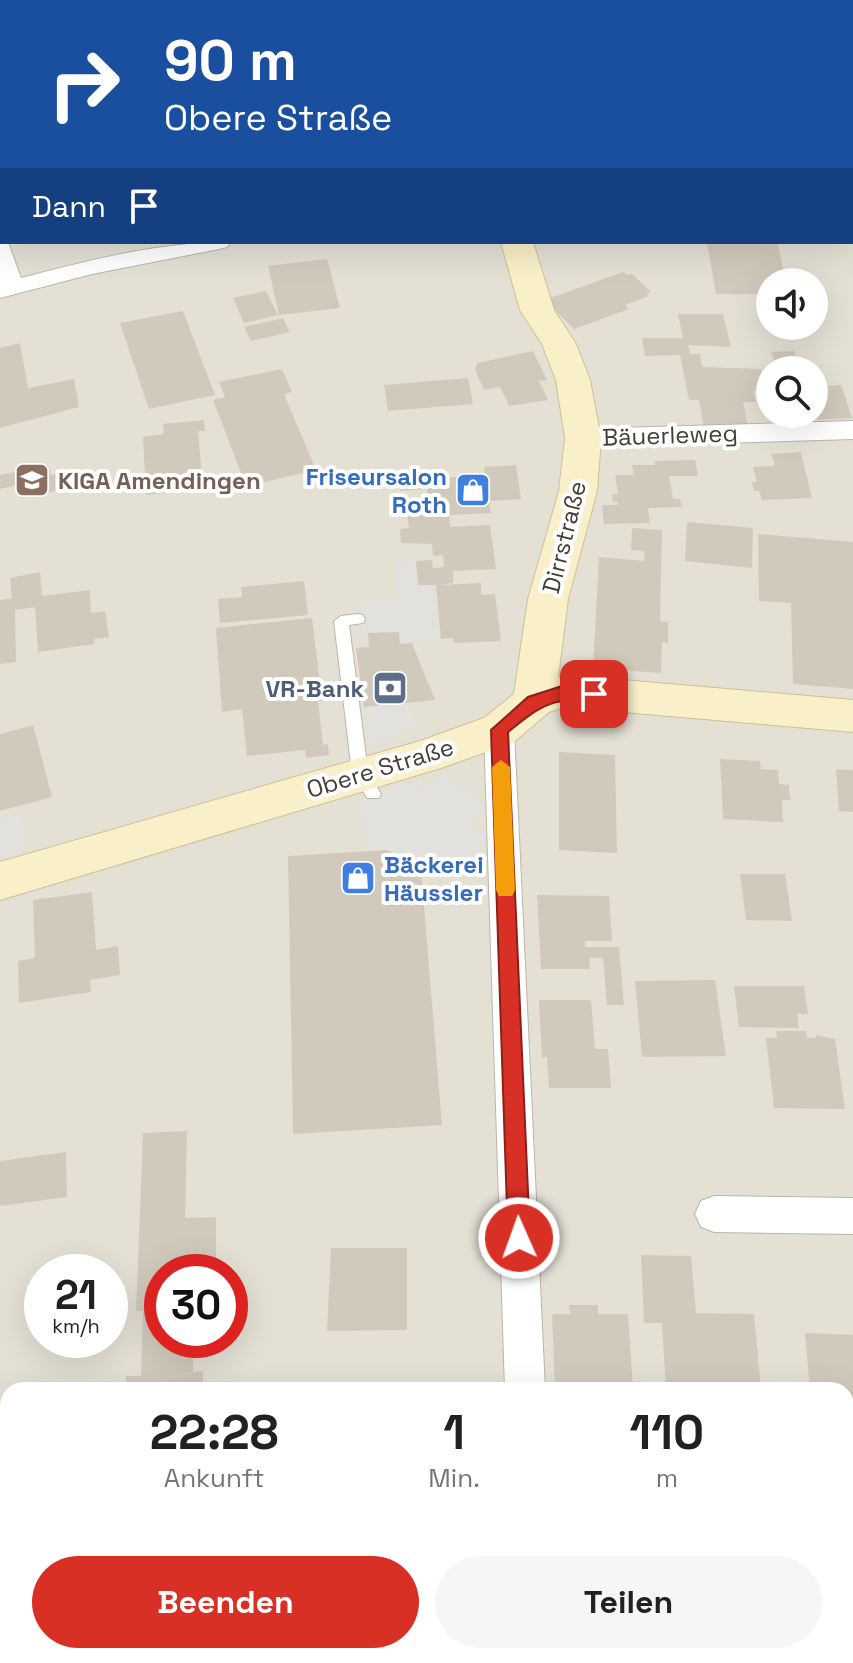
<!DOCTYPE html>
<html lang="de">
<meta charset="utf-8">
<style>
body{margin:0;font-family:"Space Grotesk",sans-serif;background:#f6f6f6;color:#202124;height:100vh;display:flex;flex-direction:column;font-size:30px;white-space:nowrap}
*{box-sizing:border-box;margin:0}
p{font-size:26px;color:#757577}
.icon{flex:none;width:44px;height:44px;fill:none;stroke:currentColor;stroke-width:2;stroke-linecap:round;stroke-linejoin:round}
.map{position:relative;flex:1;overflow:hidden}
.drawer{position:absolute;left:0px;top:1382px;width:854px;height:282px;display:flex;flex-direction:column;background:#fff;border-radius:24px 24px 0 0;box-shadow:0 8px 32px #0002}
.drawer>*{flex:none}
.hud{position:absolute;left:0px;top:0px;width:854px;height:244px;box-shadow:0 8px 32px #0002;background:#1a4fa0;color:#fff;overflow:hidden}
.fabs{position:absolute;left:756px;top:268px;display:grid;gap:16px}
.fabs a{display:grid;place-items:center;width:72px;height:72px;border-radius:50%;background:#fff;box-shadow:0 8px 32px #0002;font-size:40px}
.speed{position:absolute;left:24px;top:1254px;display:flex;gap:16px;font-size:40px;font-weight:700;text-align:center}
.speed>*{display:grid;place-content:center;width:104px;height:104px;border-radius:50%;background:#fff;box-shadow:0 8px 32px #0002;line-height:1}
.speed small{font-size:20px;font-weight:400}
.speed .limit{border:12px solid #d22;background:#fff;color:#111}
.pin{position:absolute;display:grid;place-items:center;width:68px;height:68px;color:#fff;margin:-34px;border-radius:16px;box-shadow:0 4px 12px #0006}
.me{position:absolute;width:88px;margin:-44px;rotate:358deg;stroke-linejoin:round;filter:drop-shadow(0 0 6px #0008)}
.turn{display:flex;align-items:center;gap:28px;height:168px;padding:0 32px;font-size:36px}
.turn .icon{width:104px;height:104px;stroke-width:2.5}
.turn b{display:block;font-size:56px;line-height:68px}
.then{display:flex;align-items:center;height:76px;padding:0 32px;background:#0003;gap:16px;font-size:30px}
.eta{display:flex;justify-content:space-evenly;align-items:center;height:136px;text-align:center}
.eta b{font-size:48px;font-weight:800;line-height:56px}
.primary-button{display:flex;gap:16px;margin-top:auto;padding:16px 32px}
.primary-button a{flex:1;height:92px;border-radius:48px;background:#d93025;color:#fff;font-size:32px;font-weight:800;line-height:92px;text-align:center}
.primary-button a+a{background:#f6f6f6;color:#202124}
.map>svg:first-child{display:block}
</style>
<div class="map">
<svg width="853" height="1663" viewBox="0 0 853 1663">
<rect width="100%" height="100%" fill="#f1eee6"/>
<path fill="#e4e0d4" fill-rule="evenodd" d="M0,0L552,2H2V242H852L853,55V1663H0ZM770,282H814V326H770ZM770,370H814V414H770ZM42,1272H110V1340H42ZM162,1272H230V1340H162ZM8,1390H846V1656H8Z"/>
<g fill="#e2e1dd">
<path d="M416,561L418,585H436L441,639L400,644L399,632L358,633L357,603L398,597L394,564Z"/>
<path d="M408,702L418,726L369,743L364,707Z"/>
<path d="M442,774L487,806L470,824L484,833V861L459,862L443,881L387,850L367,851L359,798L409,782L420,790Z"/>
<path d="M21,814L24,853L0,859V820Z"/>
</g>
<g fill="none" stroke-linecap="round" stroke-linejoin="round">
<g fill="#a8cce8" fill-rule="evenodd">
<path d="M595,0H650L652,2H597Z"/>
<rect x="852" y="24" width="1" height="29"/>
</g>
</g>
<g fill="#d1cabc">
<path d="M707,242H777L786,282H770V294H716Z"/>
<path d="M327,259L340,308L279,315L268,266Z"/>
<path d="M623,272L627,275L632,274L651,292L646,294L649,296L625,305L629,309L574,329L545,300Z"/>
<path d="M266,291L278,315L244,323L233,298Z"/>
<path d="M183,311L215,395L149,409L120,323Z"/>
<path d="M678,314H723L731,347L688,345L690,354H700L702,367L761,369L766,391H753L756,402H743L748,427H704L699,400H689L680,355L645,356L642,338H683Z"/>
<path d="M283,318L290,332L251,341L244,327Z"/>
<path d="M20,343L28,388L74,379L79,407L0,428V348Z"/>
<path d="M533,351L547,380L539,381L548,400L509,406L500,387L484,390L475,369L477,363Z"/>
<path d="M794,351L800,370H771L770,365H776L771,352Z"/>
<path d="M282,369L292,392L284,394L316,470L246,486L213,400L225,397L219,382Z"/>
<path d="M468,378L473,404L388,411L384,385Z"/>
<path d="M841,385L852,418L808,420L806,414H814V387Z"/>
<path d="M204,420L205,431H198L203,489L146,495L143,437L164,434L163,424Z"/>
<path d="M801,452L812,498L762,500L759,491H754L752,482H757L753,467L775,466L771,454Z"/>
<path d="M695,460L698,476H669L673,499H680L682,507L648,508L650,523L604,524L602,505H618V502H613L612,494H618L615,475H634L632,465H655V461Z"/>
<path d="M48,465L51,475L62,473L66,489L21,498L18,485L0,489V475Z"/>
<path d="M516,465L521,499L489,501L491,513L449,515L450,527L490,525L496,569L453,571V583L441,585L481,583V595L495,594L501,641L454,643L453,638L441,639L436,585H418L416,561L432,560L433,568L444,567L443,555L433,556L432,544L401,543L400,529L409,528L407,514L429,513L427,489L400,491L399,471L427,470L428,478L485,476L484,467Z"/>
<path d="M687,522L753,528L752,568L685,561Z"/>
<path d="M632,528L662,530L660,621L668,622V643L662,642L661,673L593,668L599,557L644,561L645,551L631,550Z"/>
<path d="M758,534L853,542V689L793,684L791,603L759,601Z"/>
<path d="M40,572L42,596L90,590L91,613L105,611L109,637L94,639V644L38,652L35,607L15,610L16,662L0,664V600L12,598L10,578Z"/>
<path d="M304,581L308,615L220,623L218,599L242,597L241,587Z"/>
<path d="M312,618L322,701H318L323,745L328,744L329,755L306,758L305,750L247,756L242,709L222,712L216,628Z"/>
<path d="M399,632L400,644L412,643L435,700L364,707L356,648L369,647L368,633Z"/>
<path d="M33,725L52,797L0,811V734Z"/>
<path d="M559,752L615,755L617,853L559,850Z"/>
<path d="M720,759L760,761L761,769L778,770L779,784L789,785L790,800H782L783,822L723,819Z"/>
<path d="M836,769L853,770V812L839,811Z"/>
<path d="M387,850L421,870L442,1125L293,1134L288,856Z"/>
<path d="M740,874H785L792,921L746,920Z"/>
<path d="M92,892L96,950L118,946L120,975L90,980L91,992L19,1003L18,961L35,958L33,900Z"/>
<path d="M537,895L609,896L612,941H585V947H619L624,1005H607L603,958H589L590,969H541Z"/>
<path d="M715,980L726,1056L642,1057L635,981Z"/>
<path d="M734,986H804L808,1014H797L799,1028L739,1027Z"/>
<path d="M539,1000H591L595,1049H608L611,1088H549L547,1057L542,1058Z"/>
<path d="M776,1031H806L807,1038H816V1035L835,1039L845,1109L774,1108L766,1038H777Z"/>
<path d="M187,1131L185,1218L216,1217V1272H162V1340H193V1372L203,1371V1390H125L126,1376H141L143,1311H136L143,1133Z"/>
<path d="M66,1152L67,1197L0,1206V1161Z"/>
<path d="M331,1248H407V1330L327,1331Z"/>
<path d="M641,1255L691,1256L696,1313L754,1314L761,1390H666L662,1323H644Z"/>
<path d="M569,1305H598V1314H628L633,1390H555L552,1314H570Z"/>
<path d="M805,1333L853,1335V1451H846V1390H810Z"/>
<path d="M126,1656H187L186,1663H96V1658L126,1659Z"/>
<path d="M606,1656H668V1663H607Z"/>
</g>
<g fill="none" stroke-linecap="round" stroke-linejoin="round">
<g stroke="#bbb6a9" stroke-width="2">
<path id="lane" d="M358,614L363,615L365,619L363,623L349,625L368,772L381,794L379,798H367L352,773L334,621L341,616Z"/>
</g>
<g stroke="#bbb6a9" stroke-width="2">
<g id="street">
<rect x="0" y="51" width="2" height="12"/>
<rect x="852" y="52" width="1" height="12"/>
<path d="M2,136V152L0,153V137Z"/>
<rect x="852" y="190" width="1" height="14"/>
<path d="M0,240L8,242L21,278C90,260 159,242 231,242L227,247L219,249L92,274L0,298Z"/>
<path d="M853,421V439L583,447L574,444L570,438L574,432L583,429Z"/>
<path d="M499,718L510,722L514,730L545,1390H505L484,730L488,722Z"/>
<path d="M714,1196L853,1198V1234L714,1232L701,1227L695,1214L701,1201Z"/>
<path d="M39,1656H83L82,1663H38Z"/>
<rect x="513" y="1656" width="44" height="7"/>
</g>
</g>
<g stroke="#ccc199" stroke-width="2">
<g id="secondary">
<rect x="521" y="0" width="28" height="2"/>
<path d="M501,242H533L554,310L576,344L590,380L601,438L597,491L568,599L558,678L565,675L853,700V732L565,707L549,712L514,742L441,768L0,900V862L420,741L484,718L514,694L528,599L559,491L565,438L556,380L542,344L520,310Z"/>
</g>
</g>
<use href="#lane" fill="#fff" fill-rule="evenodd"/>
<use href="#street" fill="#fff" fill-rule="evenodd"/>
<use href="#secondary" fill="#f9efc8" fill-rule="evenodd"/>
</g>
<path fill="#d93025" stroke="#8d1f18" stroke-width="2" d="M565,685L594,687L603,694L594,700C552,697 540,706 508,732L530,1238L527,1246L519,1249L511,1246L508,1238L491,730L528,697Z"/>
<path fill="#f59e0b" d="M501,760L510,767L515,890L512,896H499L496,890L492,767Z"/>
<defs>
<g id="school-square" transform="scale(1.8)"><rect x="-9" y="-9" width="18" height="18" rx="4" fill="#8d6e63" stroke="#fff"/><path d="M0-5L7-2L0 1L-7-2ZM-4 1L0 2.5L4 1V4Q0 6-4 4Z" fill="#fff"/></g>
<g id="shop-square" transform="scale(1.8)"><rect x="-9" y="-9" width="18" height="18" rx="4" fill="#3f7fe0" stroke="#fff"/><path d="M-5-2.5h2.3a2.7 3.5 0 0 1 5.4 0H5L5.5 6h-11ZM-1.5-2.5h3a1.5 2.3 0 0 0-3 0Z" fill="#fff"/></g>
<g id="bank-square" transform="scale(1.8)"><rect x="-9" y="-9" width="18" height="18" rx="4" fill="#5c6f8a" stroke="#fff"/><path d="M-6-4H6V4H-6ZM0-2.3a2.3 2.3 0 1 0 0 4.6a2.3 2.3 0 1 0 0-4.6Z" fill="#fff"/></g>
</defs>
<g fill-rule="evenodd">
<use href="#school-square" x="32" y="480"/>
<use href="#shop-square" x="473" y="490"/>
<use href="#bank-square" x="390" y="688"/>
<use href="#shop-square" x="358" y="878"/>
</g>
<g text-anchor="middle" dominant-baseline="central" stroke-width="8" stroke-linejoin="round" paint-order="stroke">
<g font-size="24" fill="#433e36" stroke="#fff">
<text transform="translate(670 435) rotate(-2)">Bäuerleweg</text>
<text transform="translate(564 537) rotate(-76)">Dirrstraße</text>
<text transform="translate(380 768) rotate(-17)">Obere Straße</text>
</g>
<g font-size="24" font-weight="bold" fill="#366cbe" stroke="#fff" text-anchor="end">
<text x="447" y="476">Friseursalon<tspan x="447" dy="28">Roth</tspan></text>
<text x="384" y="864" text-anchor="start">Bäckerei<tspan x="384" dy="28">Häussler</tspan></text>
</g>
<g font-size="24" font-weight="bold" fill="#785e54" stroke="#fff" text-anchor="start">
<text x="58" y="480">KIGA Amendingen</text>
</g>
<g font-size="24" font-weight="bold" fill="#4e5e75" stroke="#fff" text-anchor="end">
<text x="364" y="688">VR-Bank</text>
</g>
</g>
</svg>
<div class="fabs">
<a><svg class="icon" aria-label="sound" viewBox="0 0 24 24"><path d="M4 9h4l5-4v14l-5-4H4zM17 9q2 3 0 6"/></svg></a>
<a><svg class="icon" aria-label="search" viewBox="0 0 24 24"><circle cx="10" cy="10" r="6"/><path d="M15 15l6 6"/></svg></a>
</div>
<div class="speed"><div>21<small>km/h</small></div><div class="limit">30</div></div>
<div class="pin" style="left:594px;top:694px;background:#d93025"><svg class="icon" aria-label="arrive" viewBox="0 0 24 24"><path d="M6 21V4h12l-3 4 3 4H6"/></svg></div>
<svg class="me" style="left:519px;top:1238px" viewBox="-20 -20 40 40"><circle r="17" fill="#d93025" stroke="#fff" stroke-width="3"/><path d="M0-11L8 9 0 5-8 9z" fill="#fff"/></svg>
<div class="hud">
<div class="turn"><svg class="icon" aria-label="right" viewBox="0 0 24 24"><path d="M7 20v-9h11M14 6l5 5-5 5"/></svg><div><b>90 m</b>Obere Straße</div></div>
<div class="then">Dann<svg class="icon" aria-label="arrive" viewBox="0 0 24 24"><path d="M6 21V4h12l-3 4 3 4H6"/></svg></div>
</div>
<section class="drawer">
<div class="eta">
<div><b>22:28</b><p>Ankunft</p></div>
<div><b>1</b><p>Min.</p></div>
<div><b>110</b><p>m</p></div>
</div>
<div class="primary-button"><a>Beenden</a><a>Teilen</a></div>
</section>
</div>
